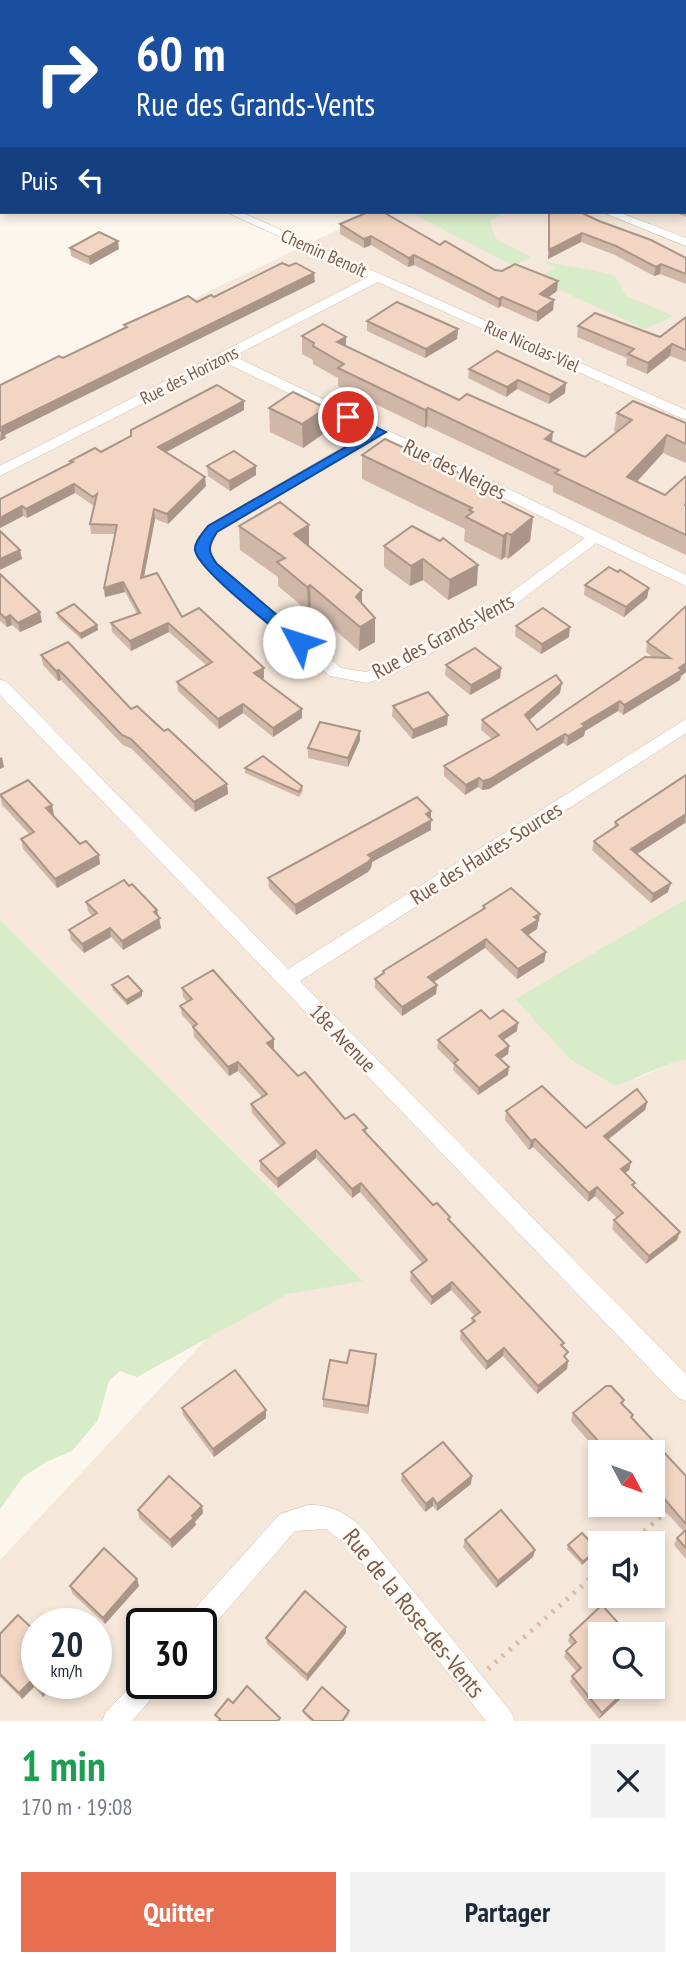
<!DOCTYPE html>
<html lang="fr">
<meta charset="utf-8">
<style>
body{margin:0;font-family:"PT Sans Narrow",sans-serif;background:#f2f2f3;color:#1f2937;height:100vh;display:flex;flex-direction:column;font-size:26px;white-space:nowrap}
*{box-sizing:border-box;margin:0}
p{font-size:23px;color:#747a83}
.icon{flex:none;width:38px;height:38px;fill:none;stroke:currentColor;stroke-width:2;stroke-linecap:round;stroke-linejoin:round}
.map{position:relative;height:1721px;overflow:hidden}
.side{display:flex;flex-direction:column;background:#fff;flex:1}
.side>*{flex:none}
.hud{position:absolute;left:0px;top:0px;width:686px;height:214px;box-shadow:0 4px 10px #0003;background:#1a4fa0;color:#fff;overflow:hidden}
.needle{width:46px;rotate:131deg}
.fabs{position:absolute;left:588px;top:1440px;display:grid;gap:14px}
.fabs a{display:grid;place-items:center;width:77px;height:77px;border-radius:0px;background:#fff;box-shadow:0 4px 10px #0003;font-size:35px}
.speed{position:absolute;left:21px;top:1608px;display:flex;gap:14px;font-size:35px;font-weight:700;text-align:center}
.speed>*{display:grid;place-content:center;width:91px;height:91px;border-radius:50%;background:#fff;box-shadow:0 4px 10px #0003;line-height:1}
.speed small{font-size:18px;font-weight:400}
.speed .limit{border:4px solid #111;border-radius:10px;background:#fff;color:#111}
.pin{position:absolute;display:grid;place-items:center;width:60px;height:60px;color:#fff;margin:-30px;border:4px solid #fff;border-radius:50%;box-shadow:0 2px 7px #0007}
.me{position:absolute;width:77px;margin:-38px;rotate:310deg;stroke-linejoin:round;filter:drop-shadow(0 0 5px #0008)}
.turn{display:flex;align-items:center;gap:24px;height:147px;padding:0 21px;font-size:32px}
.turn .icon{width:91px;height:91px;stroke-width:2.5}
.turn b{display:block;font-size:49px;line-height:60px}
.then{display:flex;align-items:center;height:66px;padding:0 21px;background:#0003;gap:14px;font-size:26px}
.round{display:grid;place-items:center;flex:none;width:74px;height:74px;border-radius:0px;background:#f2f2f3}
.summary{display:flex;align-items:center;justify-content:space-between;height:119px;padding:0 21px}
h1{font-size:42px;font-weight:700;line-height:52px;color:#1e9e55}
.cta{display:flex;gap:14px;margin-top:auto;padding:14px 21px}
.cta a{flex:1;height:80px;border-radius:0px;background:#e76f51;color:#fff;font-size:28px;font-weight:700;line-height:80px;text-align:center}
.cta a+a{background:#f2f2f3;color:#1f2937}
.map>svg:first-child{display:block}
</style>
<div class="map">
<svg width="686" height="1721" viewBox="0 0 686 1721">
<rect width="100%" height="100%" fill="#fdf6ec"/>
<path fill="#f5e8da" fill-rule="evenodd" d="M686,75V899L515,999L636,1079L674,1062L686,1060V1721H0V1560L210,1335L288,1294L362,1280L0,920V391L375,212H684ZM600,1452H653V1505H600ZM600,1544H653V1596H600ZM37,1624H96V1684H37ZM142,1624H201V1684H142ZM600,1634H653V1687H600Z"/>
<g fill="#d8ecc9">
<path d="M0,0H686V64L684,2H2V99Z"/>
<path d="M409,212H506L490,221L495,238L531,257L514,266Z"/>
<path d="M542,261L611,274L617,279L626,296L674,316L645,329L535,279L555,268Z"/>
<path d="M686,899V1060L674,1062L616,1086L571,1060L515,999Z"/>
<path d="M0,920L363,1281L288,1294L137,1377L120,1371L109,1381L98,1420L72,1451L46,1462L23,1477L0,1509Z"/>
</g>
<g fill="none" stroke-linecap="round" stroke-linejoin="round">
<g stroke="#d1beb0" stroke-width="1">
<g id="minor">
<rect x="0" y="106" width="2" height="7"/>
<rect x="684" y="132" width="2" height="6"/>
<path d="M226,212H241L686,410V419L681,418L378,282L234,356L686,575V586L596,543L512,607L392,675L367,683L330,676L207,570C193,554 194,542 207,526L369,432L224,362L0,476V466L368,277ZM380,437L585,538L502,599L380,667L366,672L341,668L217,564L210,548L217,532Z"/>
<path d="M602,212H618L686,238V246Z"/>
<path d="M0,680L6,681L288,969L686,719V733L300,981L686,1374V1401L678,1398L0,695Z"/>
<path d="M308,1505C331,1504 349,1514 365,1531L511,1712L515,1721H486L349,1547L326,1529L295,1531L207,1633L201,1635V1624H186L189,1615L280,1514Z"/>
<path d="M142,1674V1684H159L156,1693L132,1721H102L106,1712Z"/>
</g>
</g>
<g stroke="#d9b8a5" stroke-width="5" stroke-dasharray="2.5 7" stroke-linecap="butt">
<path d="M630,1544L670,1508"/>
<path d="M488,1669L600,1570"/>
</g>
<use href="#minor" fill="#fff" fill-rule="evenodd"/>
</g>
<g fill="#d1b7a8">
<path d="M684,147H686V217L673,212H684Z"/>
<path d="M549,214L599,221L686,258V284L660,274L654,276L615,255L581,242L548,259Z"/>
<path d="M340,224L440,245L495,270L557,291L547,298L554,300L553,310L537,322L501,306L498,308L414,265L408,267L371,245L364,248L340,234Z"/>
<path d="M70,248L119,249L90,265L71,256Z"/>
<path d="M686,317V362L670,356L647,374L626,365L627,358L577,337L578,326L660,337Z"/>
<path d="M367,321L458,329L457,339L425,358L367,331Z"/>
<path d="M302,336L346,337V347L585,457L616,432L614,431L617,413L686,423V463L663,453L637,482L665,495L686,476V555L553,492V486L427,426L425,428L338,386V378L313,364V360L302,354Z"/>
<path d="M497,351L565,393L549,404L517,389L506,397L468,378L469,369Z"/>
<path d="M244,401V410L166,452L206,486L168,524L155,519L144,577L182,617L264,678L262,679L302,718L273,737L243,713L219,729L178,691L177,682L206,665L169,632L131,651L112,632L111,623L137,614L125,592L105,597L104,588L115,534H91L90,524L94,506L75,493L27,518L23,516L0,528V499L71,463L70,461L101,452Z"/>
<path d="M269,408H326V432L303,448L270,432Z"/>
<path d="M362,455L476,481V489L533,517L530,541L508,559L505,557L501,560L464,541L465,529L362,479Z"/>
<path d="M207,466L256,475L230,491L208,476Z"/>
<path d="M309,525V547L362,590V603L375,618V642L359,651L311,609L308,611L278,586V577L240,550L239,526Z"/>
<path d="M412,526L477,585L448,600L423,580L410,586L384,567V546Z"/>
<path d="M0,574L42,622L20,632L12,625L7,627L0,621Z"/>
<path d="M585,585L649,588L647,598L624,617L584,595Z"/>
<path d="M686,606V672L681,676L680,680L623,715L618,711L585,731L584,736L567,746L563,743L489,789L482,790L478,787L465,795L444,776V766L492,739L481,730L482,720L560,693L529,720L537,730L654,658L646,652L647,642Z"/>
<path d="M57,613L97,625L98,630L81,639L58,618Z"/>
<path d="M516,626L569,637L541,654L515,636Z"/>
<path d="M41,655L131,709L164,731L227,784L228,794L195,812L132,749L123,745L61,680L58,681L43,665Z"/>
<path d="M446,665L501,668L500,678L470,695L445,675Z"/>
<path d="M393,706L448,715L447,725L412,739L392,716Z"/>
<path d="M360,740L348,767L308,758V748Z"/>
<path d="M245,768L302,786L303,791L299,797L245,773Z"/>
<path d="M686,775V824L685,823L637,854L668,892L651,903L592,850L594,841L614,828L615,822Z"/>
<path d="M0,795L54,815H53L100,864L57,888L23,849L21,839L30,835L2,805Z"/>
<path d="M431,811V830L372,862L371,868L368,872L296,915L269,888L268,878Z"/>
<path d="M129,886L157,910L161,928L123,950L111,937L84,953L71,940L69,930L92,916L88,911L86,902Z"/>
<path d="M483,906L538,923L537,929L528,935L546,952L544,962L517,979L485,948L433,982L437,985L436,994L402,1016L375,988V979L382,974L383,971L483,910Z"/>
<path d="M112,985L142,991V996L127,1005L113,990Z"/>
<path d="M182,988L274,1048L273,1049L298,1076L345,1119L367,1128L366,1133L564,1343L563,1347L566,1359L568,1361L567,1369L537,1394L503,1356L486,1370L460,1339L461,1331L471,1324L472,1318L475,1316L451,1290L431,1305L410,1281L411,1272L422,1263L360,1192L352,1198L316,1158L278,1188L260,1170V1161L280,1146L252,1113L251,1104L262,1097L238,1071L229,1076L194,1037L193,1027L182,1015L180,1006L187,1002L183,997Z"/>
<path d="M490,1019L517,1031L503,1040L509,1046L508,1054L501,1059L508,1075L478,1095L453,1070L454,1065L437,1048L438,1040Z"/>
<path d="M647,1102L645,1110L608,1140L631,1162L629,1170L625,1173L634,1187L680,1232L677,1240L646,1264L612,1229L614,1220L617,1218L595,1196L588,1202L533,1147L529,1150L505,1120L506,1111L586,1128Z"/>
<path d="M376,1354L368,1414L323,1407V1399L347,1363Z"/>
<path d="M624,1400L623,1405L632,1418L686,1476V1559L674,1545L677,1538L684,1532L658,1503L647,1512L641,1505H653V1452H600V1454L571,1421L573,1413Z"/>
<path d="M182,1408L266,1410V1418L214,1457L183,1415Z"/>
<path d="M402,1474L471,1484L437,1511L433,1506L425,1512L401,1481Z"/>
<path d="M202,1506L203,1513L195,1522L196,1525L172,1548L139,1518L138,1510Z"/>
<path d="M465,1540L535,1550L533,1557L496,1588L463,1547Z"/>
<path d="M568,1545L597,1549L596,1552L582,1565L567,1549Z"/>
<path d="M137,1579L139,1586L105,1624L72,1593L70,1586Z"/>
<path d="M346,1633L307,1681L267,1644L266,1638Z"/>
<path d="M0,1634L37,1684H55L43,1697L34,1687L22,1699L0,1677Z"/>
<path d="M628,1634L600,1687H633L599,1719L570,1682L572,1676L577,1672L564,1657L566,1651L572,1646L568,1641L570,1635Z"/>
<path d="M303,1711L349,1714L344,1721H311L304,1714Z"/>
</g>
<g fill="#aa9588">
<path d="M582,233L581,242L548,259L549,250Z"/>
<path d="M371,236V245L364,248V239Z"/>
<path d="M118,241L119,249L90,265L89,257Z"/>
<path d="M414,255V265L408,267L409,258Z"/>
<path d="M661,264L660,274L654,276L656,267Z"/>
<path d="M314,273L315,282L5,435L6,438L0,441L1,427Z"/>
<path d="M558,281L557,291L539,304L540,294Z"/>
<path d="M502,297L501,306L498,308L499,299Z"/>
<path d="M554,300L553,310L537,322V312Z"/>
<path d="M458,329L457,339L425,358L426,349Z"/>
<path d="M346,337V355L337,342Z"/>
<path d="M672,344L670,356L647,374L648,363Z"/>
<path d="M518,380L517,389L506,397L507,387Z"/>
<path d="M566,383L565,393L549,404L550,395Z"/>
<path d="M244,401V410L159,456L158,447Z"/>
<path d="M326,408V432L303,448L302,424Z"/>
<path d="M428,408L427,426L425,428V410Z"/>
<path d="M553,432L551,451L545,439Z"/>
<path d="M667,435L663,453L624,495L627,477Z"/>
<path d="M256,466V475L230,491L229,481Z"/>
<path d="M205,477L206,486L168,524L167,514Z"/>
<path d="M476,481L475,505L470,486Z"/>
<path d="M74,484L75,493L27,518L26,509Z"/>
<path d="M22,506L23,516L0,528V518Z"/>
<path d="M154,509L155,519L142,587L141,578Z"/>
<path d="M533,517L530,541L508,559L511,535Z"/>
<path d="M309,525V549L294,534Z"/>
<path d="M507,533L505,557L501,560L503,536Z"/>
<path d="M20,550L22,559L0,570V559Z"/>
<path d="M423,559V580L410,586L411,566Z"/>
<path d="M478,565L477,585L448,600L450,580Z"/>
<path d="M123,582L125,592L105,597L104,588Z"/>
<path d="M310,585L311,609L308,611L307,587Z"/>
<path d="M649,588L647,598L624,617L626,607Z"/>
<path d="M362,590V614L356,597Z"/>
<path d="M40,612L42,622L20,632L18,623Z"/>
<path d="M10,615L12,625L7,627L5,618Z"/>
<path d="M375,618V642L359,651L360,627Z"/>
<path d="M168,623L169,632L131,651L130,641Z"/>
<path d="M97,625L98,630L81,639L80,634Z"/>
<path d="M570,627L569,637L541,654L542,644Z"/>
<path d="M686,663V672L681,676L680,680L623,715L624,705Z"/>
<path d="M264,668V678L255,683L254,673Z"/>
<path d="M501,668L500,678L470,695L471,685Z"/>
<path d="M59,670L61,680L58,681L56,671Z"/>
<path d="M562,683L560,693L524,725L525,715Z"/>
<path d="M620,701L618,711L585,731L584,736L567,746L568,736L582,724Z"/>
<path d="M243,704V713L219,729L218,719Z"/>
<path d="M302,709V718L273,737V728Z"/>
<path d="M448,715L447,725L412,739L413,730Z"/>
<path d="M360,731V740L348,767V758Z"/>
<path d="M565,734L563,743L489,789L482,790L483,781Z"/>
<path d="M2,757L4,767L0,769V758Z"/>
<path d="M479,778L478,787L465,795L466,785Z"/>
<path d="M227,784L228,794L195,812L194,802Z"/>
<path d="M52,805L54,815L48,818L46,808Z"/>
<path d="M431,811V830L372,862L371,868L368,872L296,915L295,905Z"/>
<path d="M686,814L685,823L629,859L631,849Z"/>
<path d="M99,855L100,864L57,888L55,879Z"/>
<path d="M671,883L668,892L651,903L653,894Z"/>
<path d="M157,910L161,928L123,950L122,941Z"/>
<path d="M540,914L537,929L521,940L522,930L534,917Z"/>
<path d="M110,928L111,937L84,953L82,944Z"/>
<path d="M486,939L485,948L428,986V977Z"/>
<path d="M546,952L544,962L517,979L518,969Z"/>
<path d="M437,985L436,994L402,1016V1007Z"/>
<path d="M142,991V996L127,1005L126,1000Z"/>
<path d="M518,1023L517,1031L498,1044L499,1036Z"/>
<path d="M274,1039V1048L268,1052L267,1043Z"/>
<path d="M509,1046L508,1054L495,1063L496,1055Z"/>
<path d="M238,1062V1071L229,1076L228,1067Z"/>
<path d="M509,1067L508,1075L478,1095L479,1088Z"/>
<path d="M647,1102L645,1110L602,1144L604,1136Z"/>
<path d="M535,1139L533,1147L529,1150L531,1141Z"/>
<path d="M316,1150V1158L278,1188L277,1179Z"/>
<path d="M631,1162L629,1170L619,1178L621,1169Z"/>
<path d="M361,1183L360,1192L352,1198V1189Z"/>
<path d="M597,1187L595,1196L588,1202L589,1193Z"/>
<path d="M680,1232L677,1240L646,1264L649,1256Z"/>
<path d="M452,1282L451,1290L431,1305L432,1297Z"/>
<path d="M504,1348L503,1356L486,1370L487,1362Z"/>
<path d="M376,1354V1362L368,1414V1406Z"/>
<path d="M568,1361L567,1369L537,1394L538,1386Z"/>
<path d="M266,1410V1418L214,1457L213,1449Z"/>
<path d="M472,1476L471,1484L437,1511V1504Z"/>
<path d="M661,1495L658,1503L647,1512L650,1505H653V1502Z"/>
<path d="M433,1498V1506L425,1512L426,1504Z"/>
<path d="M202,1506L203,1513L195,1522L196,1525L172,1548L170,1540Z"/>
<path d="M597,1549L596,1552L582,1565L583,1562Z"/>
<path d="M535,1550L533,1557L496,1588L498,1581Z"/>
<path d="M137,1579L139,1586L105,1624L103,1618Z"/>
<path d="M346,1627V1633L307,1681V1675Z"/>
<path d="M31,1681L34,1687L22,1699L19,1693Z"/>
<path d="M47,1684H55L43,1697L41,1691Z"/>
<path d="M629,1687H633L599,1719L602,1713Z"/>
</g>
<g fill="#f3d5c3" stroke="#aa9588" stroke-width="2">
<path d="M684,82L686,83V101H684Z"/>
<path d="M684,147H686V205L684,204Z"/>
<path d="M368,212H383L440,245L445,241L495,270L502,271L515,264L558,281L540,294L554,300L537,312L502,297L499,299L414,255L409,258L371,236L364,239L340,224Z"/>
<path d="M554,212H580L599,221L651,240L686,258V274L661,264L656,267L616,246L582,233L549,250V214Z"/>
<path d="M99,232L118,241L89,257L70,248Z"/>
<path d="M282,263L289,266L296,263L314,273L1,427L4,429L0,431V385L59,356L63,358L127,327L124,325L188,296L197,302L211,295L214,297Z"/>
<path d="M397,302L458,329L426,349L367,321Z"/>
<path d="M595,313L660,337L686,317V350L672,344L648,363L628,354L634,349L578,326Z"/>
<path d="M323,324L346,337L337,342L459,400L467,394L553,432L545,439L585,457L632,420L617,413L633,401L686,423V444L667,435L627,477L665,495L686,476V503L685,505H686V535L555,473L559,470L428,408L425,410L338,368L344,364L313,346L314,343L302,336Z"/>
<path d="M497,351L566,383L550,395L518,380L507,387L469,369Z"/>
<path d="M217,385L244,401L158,447L205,477L167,514L154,509L141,578L157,573L182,617L199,608L264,668L254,673L302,709L273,728L243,704L218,719L177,682L212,662L168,623L130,641L111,623L140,613L123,582L104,588L117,525L90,524L97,494L93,497L74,484L26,509L22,506L0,518V499L73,462L70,461L95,448L101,452L131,436V430Z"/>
<path d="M293,392L326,408L302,424L269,408Z"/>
<path d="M385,439L476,481L470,486L533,517L511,535L507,533L503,536L466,517L473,512L469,510L472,508L362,455Z"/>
<path d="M234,451L256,466L229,481L207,466Z"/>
<path d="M280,502L309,525L294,534L362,590L356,597L375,618L360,627L310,585L307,587L277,562L285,558L239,526Z"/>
<path d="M412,526L440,541L443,538L478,565L450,580L423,559L411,566L384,546Z"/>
<path d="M0,531L20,550L0,559Z"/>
<path d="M609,567L618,572L620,570L649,588L626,607L585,585Z"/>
<path d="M0,574L40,612L18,623L10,615L5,618L0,613Z"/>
<path d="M74,604L97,625L80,634L57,613Z"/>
<path d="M686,606V663L679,668L682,670L624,705L620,701L582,724L585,726L568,736L565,734L490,779L483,781L479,778L466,785L444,766L499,735L482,720L556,675L562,683L525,715L537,730L645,657L670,658L647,642Z"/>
<path d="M543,608L570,627L542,644L516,626Z"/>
<path d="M68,642L131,709L137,706L164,731L168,729L227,784L194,802L131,739L122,735L59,670L56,671L41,655Z"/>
<path d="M475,648L501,668L471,685L446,665Z"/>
<path d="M428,692L448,715L413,730L393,706Z"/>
<path d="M320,722L360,731L348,758L308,748Z"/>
<path d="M263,756L302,786L299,792L245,768Z"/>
<path d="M686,775V814L631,849L671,883L653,894L594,841L618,825L615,822Z"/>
<path d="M28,780L52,805L46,808L80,844L86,841L99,855L55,879L21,839L34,832L0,795Z"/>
<path d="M417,797L431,811L426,814L432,820L368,855L372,858L368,862L295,905L268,878Z"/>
<path d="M124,880L129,886L132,884L157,910L154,912L160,918L122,941L110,928L82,944L69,930L97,913L86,902Z"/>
<path d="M511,888L540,914L534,917L538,920L522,930L546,952L518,969L486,939L428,977L437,985L402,1007L375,979L384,973L383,971L485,908L483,906Z"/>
<path d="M213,970L274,1039L267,1043L298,1076L305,1072L345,1119L354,1114L367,1128L363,1130L433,1205L437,1203L450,1217L448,1219L564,1343L561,1345L568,1352L564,1356L568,1361L538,1386L504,1348L487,1362L461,1331L475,1321L472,1318L480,1312L452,1282L432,1297L411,1272L427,1260L361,1183L352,1189L316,1150L277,1179L260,1161L285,1143L251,1104L267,1094L238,1062L228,1067L193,1027L197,1024L180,1006L192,999L182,988Z"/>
<path d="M128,976L142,991L126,1000L112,985Z"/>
<path d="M481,1010L490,1019L503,1010L518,1023L499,1036L509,1046L496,1055L509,1067L479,1088L454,1063L458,1060L438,1040Z"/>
<path d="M542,1086L586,1128L637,1089L647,1102L604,1136L631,1162L621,1169L635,1183L632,1185L680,1232L649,1256L614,1220L623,1213L597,1187L589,1193L535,1139L531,1141L506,1111Z"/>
<path d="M350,1350L376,1354L368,1406L323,1399L330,1360L347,1363Z"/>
<path d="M235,1370L266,1410L213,1449L182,1408Z"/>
<path d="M606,1386H611L624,1400L621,1403L633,1415L631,1417L686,1476V1524L661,1495L653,1502V1452H608L573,1413Z"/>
<path d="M443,1442L472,1476L437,1504L433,1498L426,1504L402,1474Z"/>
<path d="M169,1476L202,1506L192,1516L194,1518L170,1540L138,1510Z"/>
<path d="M501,1510L535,1550L498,1581L465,1540Z"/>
<path d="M686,1530V1548L677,1538Z"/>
<path d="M582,1533L597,1549L583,1562L568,1545Z"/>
<path d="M104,1548L137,1579L103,1618L70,1586Z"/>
<path d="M305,1591L346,1627L307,1675L266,1638Z"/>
<path d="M602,1605L628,1634H600V1687H629L602,1713L572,1676L581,1668L566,1651L576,1642L570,1635Z"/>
<path d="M18,1615L37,1633V1684H47L41,1691L31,1681L19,1693L0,1674V1634Z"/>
<path d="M247,1686L280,1718L278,1721H219L220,1719L215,1715L228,1699L233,1703Z"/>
<path d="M322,1687L349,1711L342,1721H314L303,1711Z"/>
</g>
<path fill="#1a73e8" stroke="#114b97" stroke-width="2" d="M348,413L386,432L217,532C208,546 207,551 217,564L304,638V645H294C276,629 198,570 195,550C194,542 203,533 208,526L370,433L343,420L341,417Z"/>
<g text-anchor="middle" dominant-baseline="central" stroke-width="5" stroke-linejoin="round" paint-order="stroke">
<g font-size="18" fill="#7a5c4d" stroke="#fffaf3">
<text transform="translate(324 253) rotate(24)">Chemin Benoît</text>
<text transform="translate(532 346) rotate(24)">Rue Nicolas-Viel</text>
<text transform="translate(189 375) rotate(-27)">Rue des Horizons</text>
</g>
<g font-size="21" fill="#7a5c4d" stroke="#fffaf3">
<text transform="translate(455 469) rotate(26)">Rue des Neiges</text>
<text transform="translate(443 636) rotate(-28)">Rue des Grands-Vents</text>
<text transform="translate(486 853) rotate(-32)">Rue des Hautes-Sources</text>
<text transform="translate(343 1038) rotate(46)">18e Avenue</text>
</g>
<g font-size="24" fill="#7a5c4d" stroke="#fffaf3">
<text transform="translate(414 1613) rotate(51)">Rue de la Rose-des-Vents</text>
</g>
</g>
</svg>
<div class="fabs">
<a><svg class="needle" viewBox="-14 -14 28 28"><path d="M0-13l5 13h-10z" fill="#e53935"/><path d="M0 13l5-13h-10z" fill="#747a83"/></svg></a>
<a><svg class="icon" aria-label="sound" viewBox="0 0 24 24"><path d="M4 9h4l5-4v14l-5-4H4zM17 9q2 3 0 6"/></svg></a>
<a><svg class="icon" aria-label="search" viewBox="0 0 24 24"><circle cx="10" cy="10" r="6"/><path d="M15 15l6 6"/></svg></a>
</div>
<div class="speed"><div>20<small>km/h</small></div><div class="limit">30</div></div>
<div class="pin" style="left:348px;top:417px;background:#d93025"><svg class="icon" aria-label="arrive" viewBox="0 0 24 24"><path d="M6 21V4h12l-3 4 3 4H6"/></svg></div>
<svg class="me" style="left:299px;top:642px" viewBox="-20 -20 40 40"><circle r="19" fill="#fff"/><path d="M0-13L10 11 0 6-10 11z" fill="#1a73e8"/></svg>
<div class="hud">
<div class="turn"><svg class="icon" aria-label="right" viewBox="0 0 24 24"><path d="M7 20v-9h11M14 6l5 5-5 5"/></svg><div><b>60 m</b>Rue des Grands-Vents</div></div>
<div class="then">Puis<svg class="icon" aria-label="left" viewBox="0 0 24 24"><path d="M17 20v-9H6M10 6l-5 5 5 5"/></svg></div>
</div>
</div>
<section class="side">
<div class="summary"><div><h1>1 min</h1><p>170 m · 19:08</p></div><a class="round"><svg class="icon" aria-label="close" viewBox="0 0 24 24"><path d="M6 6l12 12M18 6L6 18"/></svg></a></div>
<div class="cta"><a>Quitter</a><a>Partager</a></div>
</section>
